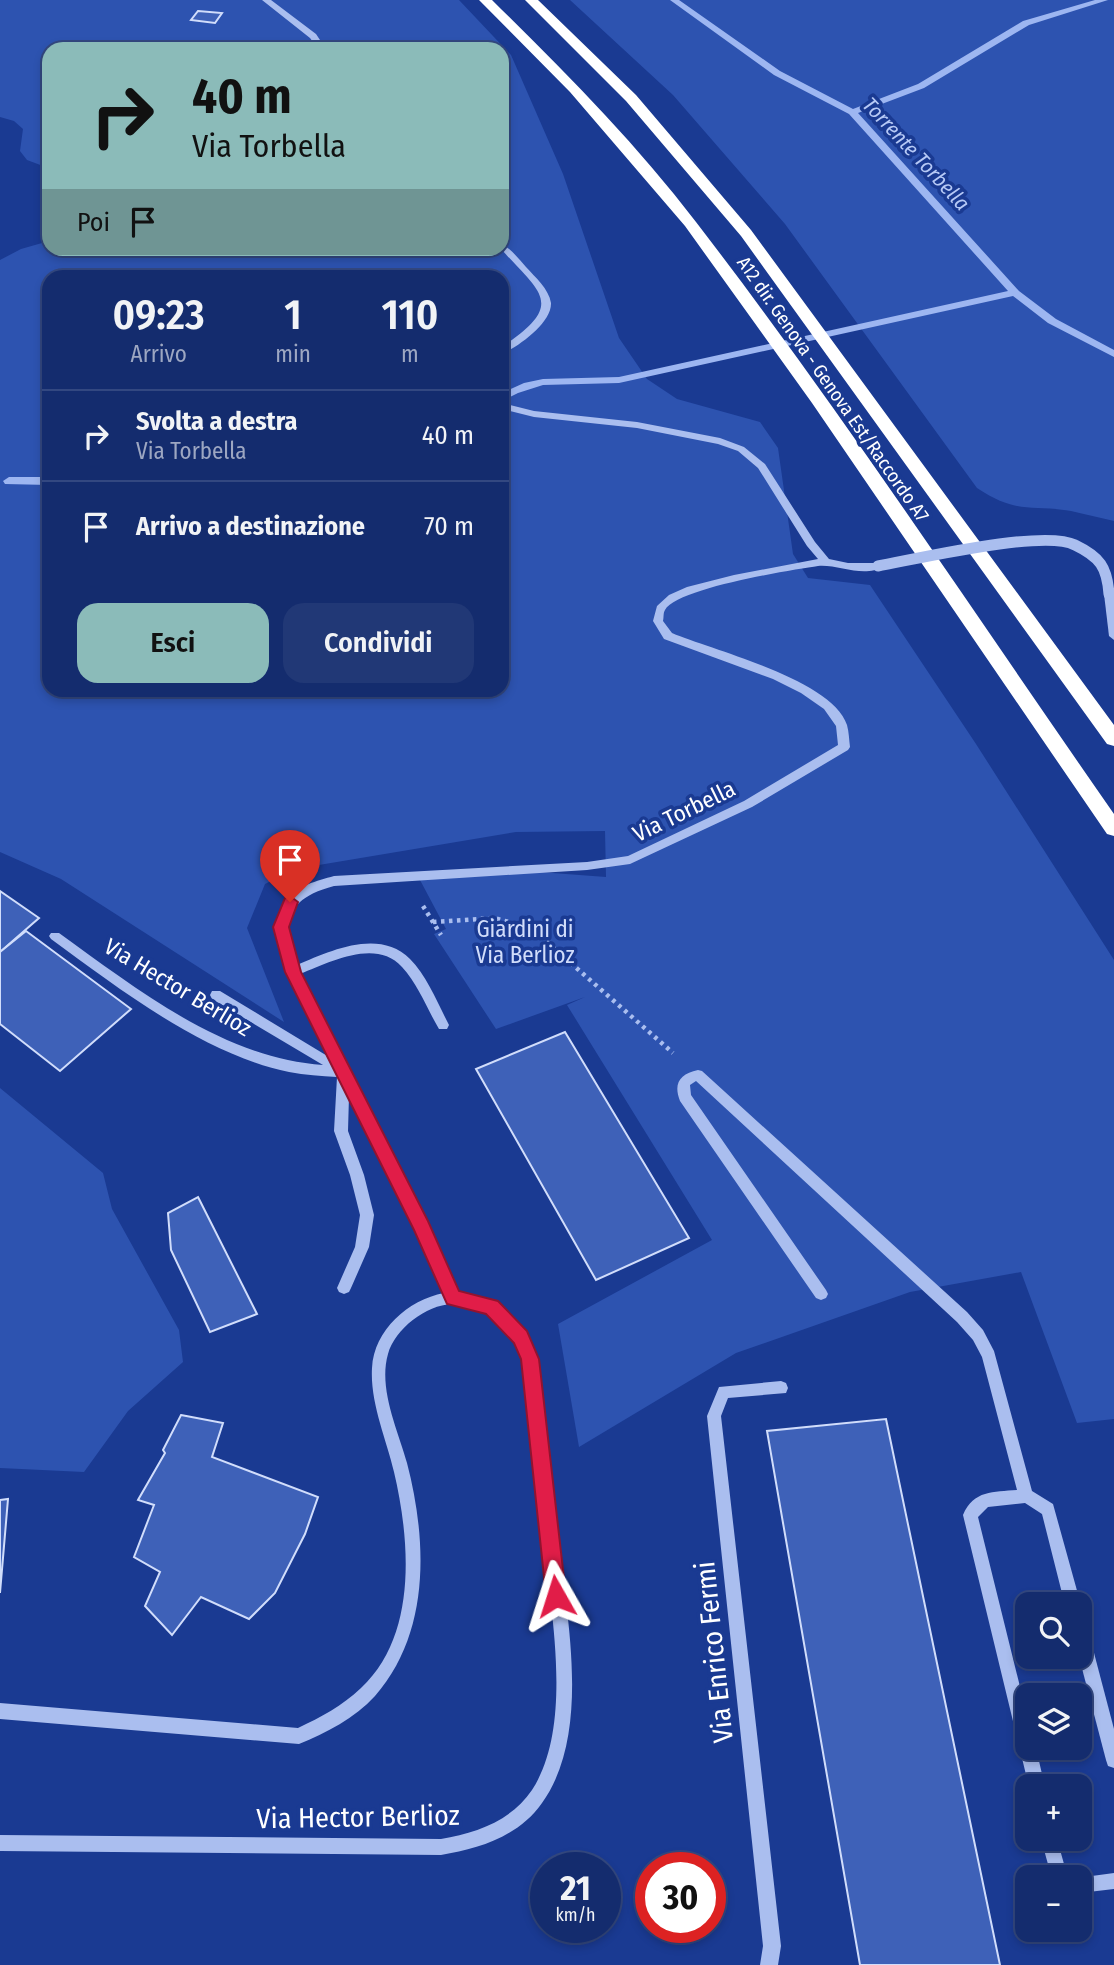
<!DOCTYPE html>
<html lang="it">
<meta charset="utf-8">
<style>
body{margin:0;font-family:"Fira Sans Condensed",sans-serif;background:#213876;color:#f1f3f6;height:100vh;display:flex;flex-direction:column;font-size:26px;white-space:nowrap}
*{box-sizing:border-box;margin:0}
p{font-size:23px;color:#9da7c2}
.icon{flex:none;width:38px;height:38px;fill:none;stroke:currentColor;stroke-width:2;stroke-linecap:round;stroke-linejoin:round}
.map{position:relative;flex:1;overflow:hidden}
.sheet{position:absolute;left:42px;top:270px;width:467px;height:427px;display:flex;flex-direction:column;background:#142c6e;border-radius:21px;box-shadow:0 4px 10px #0003,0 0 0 2px #334881}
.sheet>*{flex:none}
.hud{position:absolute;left:42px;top:42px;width:467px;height:214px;border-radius:21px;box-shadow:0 4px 10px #0003,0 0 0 2px #334881;background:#8bbbb9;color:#111;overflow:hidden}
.buttons{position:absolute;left:1015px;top:1592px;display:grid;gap:14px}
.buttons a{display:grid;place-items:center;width:77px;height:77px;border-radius:14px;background:#142c6e;box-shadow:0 4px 10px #0003,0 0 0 2px #334881;font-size:35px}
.speed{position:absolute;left:530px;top:1852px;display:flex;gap:14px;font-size:35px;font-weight:700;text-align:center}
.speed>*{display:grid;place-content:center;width:91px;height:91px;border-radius:50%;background:#142c6e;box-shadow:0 4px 10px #0003,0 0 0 2px #334881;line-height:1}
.speed small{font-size:18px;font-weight:400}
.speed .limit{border:10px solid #d22;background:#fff;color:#111}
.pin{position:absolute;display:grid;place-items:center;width:60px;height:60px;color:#fff;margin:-72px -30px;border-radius:50% 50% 50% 0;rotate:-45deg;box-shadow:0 0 7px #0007}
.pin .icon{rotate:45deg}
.me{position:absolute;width:77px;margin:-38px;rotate:354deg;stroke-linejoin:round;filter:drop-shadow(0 0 5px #0008)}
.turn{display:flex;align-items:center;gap:24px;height:147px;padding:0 35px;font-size:32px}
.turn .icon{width:91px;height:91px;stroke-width:2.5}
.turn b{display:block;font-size:49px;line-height:60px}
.then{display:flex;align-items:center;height:66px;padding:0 35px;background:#0003;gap:14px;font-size:26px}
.eta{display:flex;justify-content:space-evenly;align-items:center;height:119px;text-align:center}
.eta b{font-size:42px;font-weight:600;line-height:49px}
.action{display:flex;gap:14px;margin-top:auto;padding:14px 35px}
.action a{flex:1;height:80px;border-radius:21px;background:#8bbbb9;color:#111;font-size:28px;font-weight:600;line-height:80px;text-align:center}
.action a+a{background:#213876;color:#f1f3f6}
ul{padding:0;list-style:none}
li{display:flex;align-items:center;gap:21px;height:91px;padding:0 35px;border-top:2px solid #334881}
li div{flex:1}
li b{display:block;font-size:26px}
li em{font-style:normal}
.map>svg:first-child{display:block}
</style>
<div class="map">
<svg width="1114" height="1965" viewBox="0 0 1114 1965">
<rect width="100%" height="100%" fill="#1a3a92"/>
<g fill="#2d53b0" fill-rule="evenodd">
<path d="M0,0H459L511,55L563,174L619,338L647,379L677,399L760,422L778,448L793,554L808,578L870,585L976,744L1114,960V1419L1077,1423L1021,1272L910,1292L736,1353L579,1447L558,1324L712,1240L567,1005L585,997L496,1029L434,934L446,929L420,880L526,871L606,877L605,831L516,832L295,869L265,884L247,928L284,1022L61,879L0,852V260L21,249L49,241V248H502V49H49V181L44,177L43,166L27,160L20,151L23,129L14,121L0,117ZM49,276H502V690H49Z"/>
<path d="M570,0H1114V521C1100,518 1085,514 1071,511C1029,504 1018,515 977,488L785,224L673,95Z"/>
<path d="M0,1088L103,1173L112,1209L179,1330L183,1362L128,1411L84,1472L0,1468Z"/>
</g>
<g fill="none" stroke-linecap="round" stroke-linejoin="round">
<g fill="#9db6f1" fill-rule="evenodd">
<path d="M670,0H679L780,71L853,109L918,84L1023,21L1095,0H1108L1029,25L924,88L858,113L1019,291L1056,319L1114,350V357L1048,323L1013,296L619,383L543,385L518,393L502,401V393L524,383L543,379L619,377L1008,291L849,114L774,75Z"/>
<path d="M9,477H49V485L5,484L3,481Z"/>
</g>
</g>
<g fill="#3e61b8" stroke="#d1ddfb" stroke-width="2">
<path d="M198,11L222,13L215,23L191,20Z"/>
<path d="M0,891L39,918L0,952Z"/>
<path d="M26,931L131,1009L60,1071L0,1024V952Z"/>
<path d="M565,1032L689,1238L596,1280L476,1069Z"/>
<path d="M198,1197L257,1314L210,1332L171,1250L168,1213Z"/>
<path d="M181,1415L223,1423L212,1457L318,1497L305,1534L275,1593L249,1619L201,1597L172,1635L145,1606L160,1572L134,1557L154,1505L138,1500L165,1453L163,1450Z"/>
<path d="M886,1419L1000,1965H860L767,1431Z"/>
<path d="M8,1499L0,1593V1500Z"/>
</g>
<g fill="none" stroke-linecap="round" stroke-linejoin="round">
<g stroke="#aabeef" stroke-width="4.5" stroke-dasharray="3.5 4.5" stroke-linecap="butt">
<path d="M423,906L441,935"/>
<path d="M433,922L494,918L531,928L673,1053"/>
</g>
<g fill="#aabeef" fill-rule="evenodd">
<path d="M262,0H271L316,34L326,49H318L310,38Z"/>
<path d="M502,244C511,249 519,259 526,267C535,277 549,289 551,303C552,323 518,347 502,354V347C565,304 543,295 500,248H502Z"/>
<path d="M502,403L534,411L637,422L720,438L744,447L765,464L815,542L829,559L848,563H878L883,566C865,579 838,564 818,566C791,570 677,588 665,610C663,613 664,617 663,621L672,633C714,651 832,679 847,725C849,732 849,740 850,747L848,750L752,807L630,864L587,870L334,886C286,899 282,920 297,965C330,951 379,928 410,959C427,976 438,1004 449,1025L447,1029H439C427,1009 418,984 402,967C376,938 330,962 300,974L427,1223L457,1292C506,1302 517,1314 537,1359C544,1415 550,1472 556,1528C566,1609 593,1732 542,1803C519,1836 479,1849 441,1855L0,1851V1835L441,1839C476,1833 511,1821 532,1790C575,1724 550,1603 541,1529C535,1472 529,1416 523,1359C515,1343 505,1322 488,1313C484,1310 478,1310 473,1308C467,1307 459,1304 452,1304C426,1305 395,1329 388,1354C378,1389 398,1430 407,1463C427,1540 431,1632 375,1696C355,1718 326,1733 299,1744L0,1719V1703L298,1728C321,1717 342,1706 361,1688C418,1635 410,1540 394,1472C386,1438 370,1403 372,1368C374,1330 408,1300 444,1293L416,1229L349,1096L348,1131L364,1175L374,1215L369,1247L351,1288L349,1292L344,1294L339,1292L337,1288L355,1247L360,1215L350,1175L334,1131L337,1077C321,1076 305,1075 289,1072C203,1054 121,990 51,939L49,936L51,933H59C137,989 223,1058 323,1065L212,999L210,995L212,991H220L329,1057C311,1019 258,940 286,901C297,885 317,881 334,876L587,862L628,856L744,801L838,745L836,726L824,709L801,693L773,679L664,639L653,621L657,606L669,595L687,587L734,575L818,559L807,546L758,468L738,451L718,444L637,428L534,417L502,409Z"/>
<path d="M1109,591L1114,594V640L1109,636L1104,594Z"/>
<path d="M698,1070L702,1071L967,1312L983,1330L994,1351L1032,1491L1053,1504L1081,1605L1080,1607V1605H1065L1042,1514L1025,1503L988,1507L978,1517L1027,1715V1748H1036L1045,1787H1029L963,1515C974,1490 993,1492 1017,1490L982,1357L973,1340L957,1322L696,1081L690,1085L691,1095L826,1290L828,1294L826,1298L821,1300L816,1298L680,1101C673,1083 680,1074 698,1070Z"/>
<path d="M781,1381L786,1383L788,1388L786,1393L728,1398L721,1416L781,1946L778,1965H760L763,1946L707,1416L719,1387Z"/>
<path d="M1080,1622L1085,1625L1088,1630L1114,1729V1768L1108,1766L1106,1760L1079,1657Z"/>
<path d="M1041,1839H1057L1064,1864L1074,1872L1076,1878H1055L1051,1875Z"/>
<path d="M1114,1873V1889L1080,1893V1878H1077Z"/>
</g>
<g fill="#fff" fill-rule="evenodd">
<path d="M479,0H492C563,70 635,142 696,222C843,413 976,616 1114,814V836L1107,834L812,403L685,226L570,92Z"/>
<path d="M525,0H538L636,95L751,230L1114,725V746L1107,744L741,236L626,101Z"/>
</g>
<path stroke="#aabeef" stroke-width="11" d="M878,566C917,559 1044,529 1075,545C1100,557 1107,567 1109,594"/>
</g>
<path fill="#e11d48" stroke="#92132f" stroke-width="2" d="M290,896L298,902L289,927L301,972L428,1221L459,1291L498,1301L527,1331L539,1359L566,1596L563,1603L556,1606L549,1603L546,1596L521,1359L514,1343L486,1314L447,1304L414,1230L285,972L273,927L285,898Z"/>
<g text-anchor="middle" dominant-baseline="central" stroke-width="7" stroke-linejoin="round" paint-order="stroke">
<g font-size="19" fill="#fff" stroke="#1a3a92">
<text transform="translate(833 389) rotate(55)">A12 dir. Genova - Genova Est/Raccordo A7</text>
</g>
<g font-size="21" font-style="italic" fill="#b6c9f6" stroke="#1a3a92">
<text transform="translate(916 154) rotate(47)">Torrente Torbella</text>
</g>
<g font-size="23" fill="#fff" stroke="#1a3a92">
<text transform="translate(684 811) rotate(-26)">Via Torbella</text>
<text transform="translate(178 987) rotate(31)">Via Hector Berlioz</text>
</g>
<g font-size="23" fill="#d1ddfb" stroke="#1a3a92">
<text x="525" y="929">Giardini di<tspan x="525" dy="26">Via Berlioz</tspan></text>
</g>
<g font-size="28" fill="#fff" stroke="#1a3a92">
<text transform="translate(714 1652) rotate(-96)">Via Enrico Fermi</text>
<text transform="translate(358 1817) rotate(-1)">Via Hector Berlioz</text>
</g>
</g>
</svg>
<div class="buttons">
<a><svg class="icon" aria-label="search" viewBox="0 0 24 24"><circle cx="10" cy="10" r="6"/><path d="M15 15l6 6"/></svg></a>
<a><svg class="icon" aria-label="layers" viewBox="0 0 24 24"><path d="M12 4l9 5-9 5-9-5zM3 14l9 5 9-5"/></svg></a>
<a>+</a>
<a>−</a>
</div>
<div class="speed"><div>21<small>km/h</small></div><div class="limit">30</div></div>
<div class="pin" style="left:290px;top:902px;background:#d93025"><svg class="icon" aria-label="arrive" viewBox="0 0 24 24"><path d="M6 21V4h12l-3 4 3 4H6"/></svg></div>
<svg class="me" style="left:556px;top:1596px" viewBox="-20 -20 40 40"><path d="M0-17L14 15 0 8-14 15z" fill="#e11d48" stroke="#fff" stroke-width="4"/></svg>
<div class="hud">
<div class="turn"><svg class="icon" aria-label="right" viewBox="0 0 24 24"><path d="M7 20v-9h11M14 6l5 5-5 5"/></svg><div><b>40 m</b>Via Torbella</div></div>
<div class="then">Poi<svg class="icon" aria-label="arrive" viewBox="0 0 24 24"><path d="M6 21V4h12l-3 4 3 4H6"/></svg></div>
</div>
<section class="sheet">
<div class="eta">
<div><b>09:23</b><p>Arrivo</p></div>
<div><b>1</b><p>min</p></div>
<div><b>110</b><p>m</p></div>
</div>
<ul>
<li><svg class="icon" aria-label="right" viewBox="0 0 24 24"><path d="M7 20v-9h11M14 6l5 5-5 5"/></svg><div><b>Svolta a destra</b><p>Via Torbella</p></div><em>40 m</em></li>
<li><svg class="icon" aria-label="arrive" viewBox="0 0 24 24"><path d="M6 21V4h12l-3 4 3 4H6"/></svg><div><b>Arrivo a destinazione</b></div><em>70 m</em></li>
</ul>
<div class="action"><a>Esci</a><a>Condividi</a></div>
</section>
</div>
